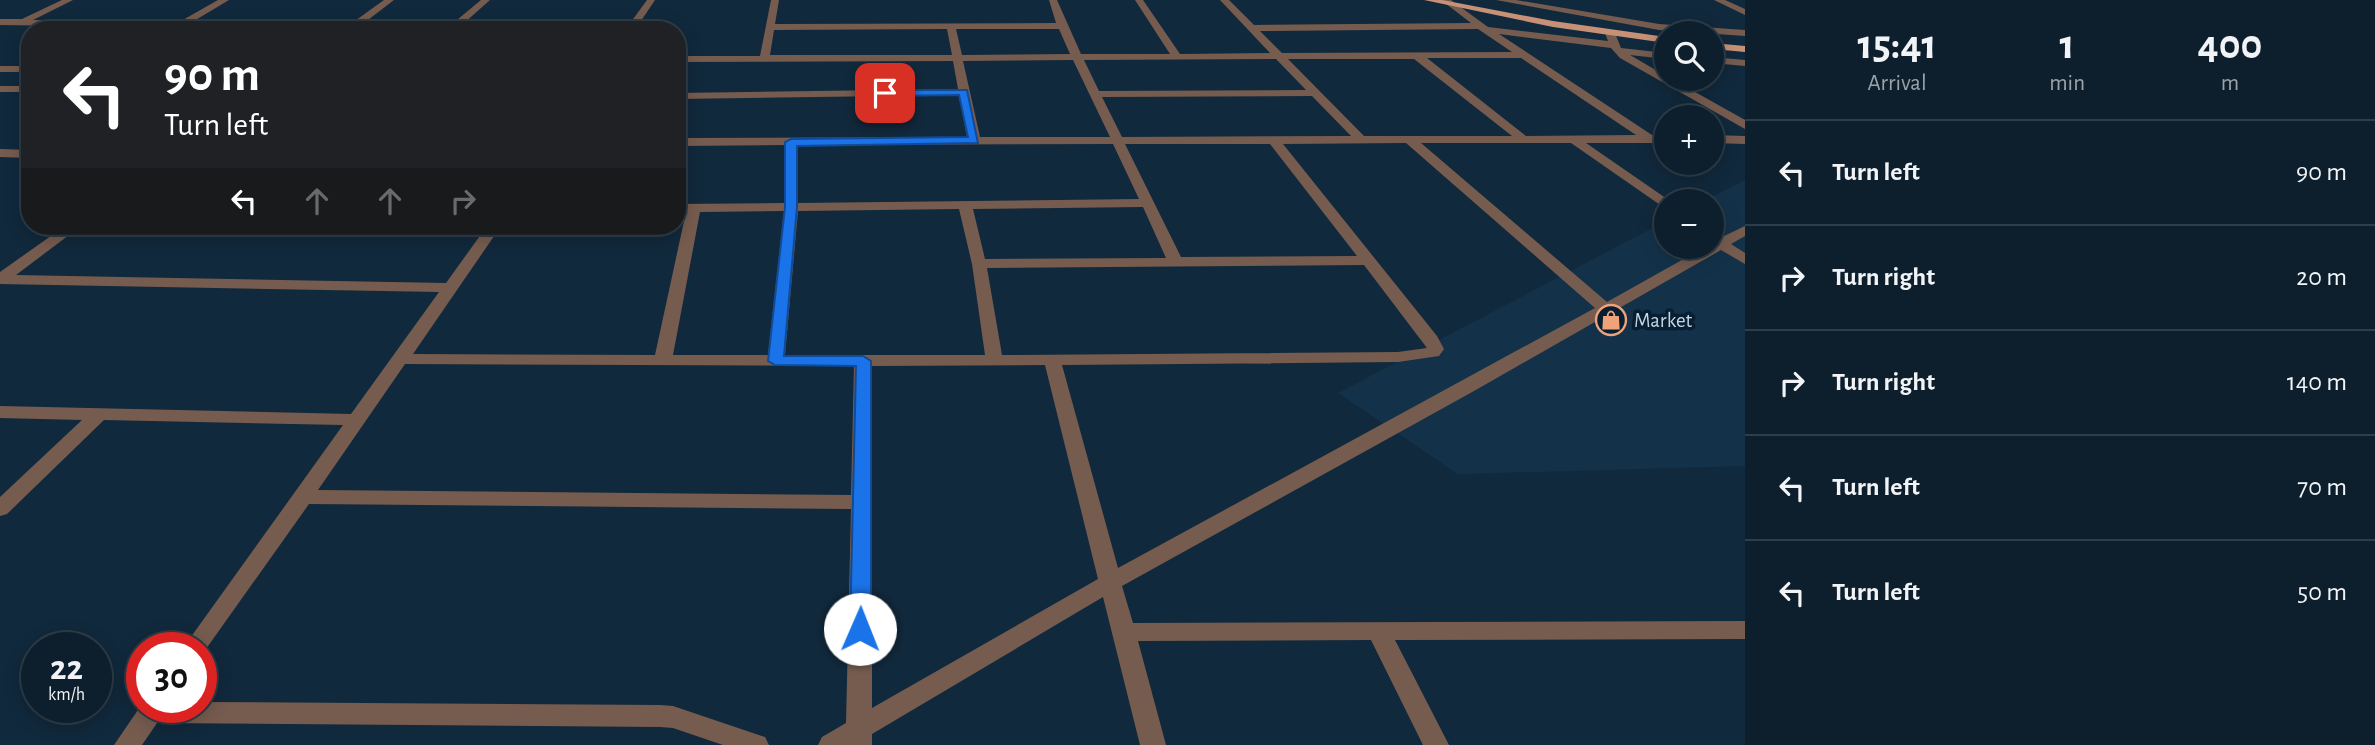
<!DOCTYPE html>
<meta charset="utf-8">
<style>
body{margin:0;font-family:"Alegreya Sans",sans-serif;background:#162735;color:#f1f3f6;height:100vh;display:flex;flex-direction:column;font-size:26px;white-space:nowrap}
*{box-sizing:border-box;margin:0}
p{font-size:23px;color:#9aa2aa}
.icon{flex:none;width:38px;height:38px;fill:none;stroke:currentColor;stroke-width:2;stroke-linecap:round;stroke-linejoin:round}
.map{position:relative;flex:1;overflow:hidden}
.side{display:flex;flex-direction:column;background:#0d1f2d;width:630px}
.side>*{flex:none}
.guide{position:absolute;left:21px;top:21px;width:665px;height:214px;border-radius:28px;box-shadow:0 4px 18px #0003,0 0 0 2px #2d3d49;background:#202124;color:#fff;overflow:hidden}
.controls{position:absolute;left:1654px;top:21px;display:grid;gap:14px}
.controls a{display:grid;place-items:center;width:70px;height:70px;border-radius:50%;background:#0d1f2d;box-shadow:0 4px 18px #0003,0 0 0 2px #2d3d49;font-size:35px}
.speed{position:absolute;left:21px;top:632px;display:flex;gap:14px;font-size:35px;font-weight:700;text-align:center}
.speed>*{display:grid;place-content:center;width:91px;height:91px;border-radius:50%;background:#0d1f2d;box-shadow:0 4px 18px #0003,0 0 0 2px #2d3d49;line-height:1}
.speed small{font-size:18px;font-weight:400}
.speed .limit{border:10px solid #d22;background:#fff;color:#111}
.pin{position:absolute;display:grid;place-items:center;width:60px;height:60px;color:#fff;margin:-30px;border-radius:14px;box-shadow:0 4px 10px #0006}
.me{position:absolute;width:77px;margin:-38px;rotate:1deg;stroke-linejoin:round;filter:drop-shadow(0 0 5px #0008)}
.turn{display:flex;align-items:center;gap:24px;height:147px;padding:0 28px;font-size:32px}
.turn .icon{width:91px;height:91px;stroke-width:2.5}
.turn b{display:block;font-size:49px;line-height:60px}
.lanes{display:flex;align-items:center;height:66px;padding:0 28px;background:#0003;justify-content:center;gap:35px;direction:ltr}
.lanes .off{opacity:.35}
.eta{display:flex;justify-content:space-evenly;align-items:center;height:119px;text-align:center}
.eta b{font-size:42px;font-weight:700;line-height:49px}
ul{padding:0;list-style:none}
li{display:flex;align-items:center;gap:21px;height:105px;padding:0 28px;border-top:2px solid #2d3d49}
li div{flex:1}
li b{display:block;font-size:26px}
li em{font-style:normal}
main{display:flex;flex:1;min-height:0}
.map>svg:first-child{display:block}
</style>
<main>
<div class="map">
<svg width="1745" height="745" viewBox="0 0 1745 745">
<rect width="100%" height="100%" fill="#11293c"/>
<path fill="#13324a" d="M1745,180V466L1458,474L1338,393L1666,221V247H1712V201H1704Z"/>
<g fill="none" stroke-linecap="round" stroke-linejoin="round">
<g fill="#765c4f" fill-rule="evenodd">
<path d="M62,0H73L33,20L181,21L218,0H229L194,21L352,23L384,0H394L364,23L452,24L481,0H490L463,24L628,26L647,0H655L635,30H347L0,25V19H22Z"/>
<path d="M771,0H779L775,24L1056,23L1049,0H1057L1081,54H1170L1135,0H1143L1180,54L1270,53L1220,0H1229L1254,25L1471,23L1441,0H1451L1488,27L1608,41L1605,33L1610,30L1615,33L1621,48L1666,53V59L1630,55L1666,76V79H1672L1745,120V129L1620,58L1611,48L1499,34L1652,135H1666V143H1586L1670,201H1666V209L1571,143H1421L1607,302L1705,247H1712V234L1722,237L1745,226V236L1731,244L1745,253V264L1721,250L1474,391L1122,586L1133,623L1745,621V639L1395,640L1449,745H1423L1371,640L1138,641L1166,745H1140L1103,597L872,734V745H818L822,737L846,723L851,509L309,504L201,656V648H184L188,641L343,425L104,420L7,514L0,516V497L82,420L0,418V406L351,414L439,292L0,284V272L65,226H81L16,275L446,283L487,226H501L413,354L655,355L686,212H677V204L784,203L785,145L677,146V138L967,137L959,95L677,99V93L958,89L953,61L677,62V56H760ZM947,29L952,55H770L774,30ZM956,29H1059L1070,54L962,55ZM1478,29L1512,52L1282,53L1260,31ZM1427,58H1521L1636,135L1526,136ZM1276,59L1306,90L1099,91L1084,60ZM1288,59H1414L1512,136H1364ZM1073,60L1110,137H980L963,61ZM1312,96L1351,136L1122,137L1102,97ZM1406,143L1595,308L1118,568L1062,365L1398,362L1439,356L1444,349L1437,336L1283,144ZM1113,144L1139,199L798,203L797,145ZM1125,144H1270L1357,256L1181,257ZM1143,207L1166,258L985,259L973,209ZM959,209L972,264L985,355H785L798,211ZM784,211L768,355H673L700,212ZM1364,265L1427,348L1398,352L1002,355L987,268ZM405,364L854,366L851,495L318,490ZM1045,365L1098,579L872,708V366Z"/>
<path d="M1496,0H1516L1659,24L1745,30V36L1659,30Z"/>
<path d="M1714,0H1725L1745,9V15Z"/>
<path d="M1712,57L1745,60V66L1712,63Z"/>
<rect x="0" y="66" width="30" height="6"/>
<rect x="0" y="86" width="30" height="6"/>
<path d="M1712,135L1745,136V144L1712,143Z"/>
<path d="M0,149L30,150V158L0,157Z"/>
<path d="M201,702L660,705L673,706L765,737L769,745H723L673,728L660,727L157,723L142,745H114L142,704V707H201Z"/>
</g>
<g fill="#c69176" fill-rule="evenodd">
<path d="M1424,0H1442L1553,21L1666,37V43L1553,27Z"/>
<path d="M1712,43L1745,46V52L1712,49Z"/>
</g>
</g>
<path fill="#1a73e8" stroke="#114b97" stroke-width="2" d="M967,90L978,143L797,146V207L784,356H863L871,361V629L868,635L860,637L853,635L850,629L856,366L775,365L768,361L785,207V142L791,139L968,137L959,95L885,96L880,93L885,90Z"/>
<defs>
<g id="shop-ring" transform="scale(1.575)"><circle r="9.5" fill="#071f32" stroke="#f0a279" stroke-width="1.5"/><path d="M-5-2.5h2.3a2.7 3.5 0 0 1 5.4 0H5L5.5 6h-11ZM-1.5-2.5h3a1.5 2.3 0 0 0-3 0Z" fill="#f0a279"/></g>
</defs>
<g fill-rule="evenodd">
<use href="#shop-ring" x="1611" y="320"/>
</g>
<g text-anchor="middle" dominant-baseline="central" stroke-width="7" stroke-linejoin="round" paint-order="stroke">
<g font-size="21" fill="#c6d4e1" stroke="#071f32" text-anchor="start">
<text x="1634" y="320">Market</text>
</g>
</g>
</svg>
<div class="controls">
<a><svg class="icon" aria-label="search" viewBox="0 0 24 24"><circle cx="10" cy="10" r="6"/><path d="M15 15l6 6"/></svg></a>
<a>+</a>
<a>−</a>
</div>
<div class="speed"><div>22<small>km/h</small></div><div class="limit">30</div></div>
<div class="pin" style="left:885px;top:93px;background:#d93025"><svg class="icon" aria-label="arrive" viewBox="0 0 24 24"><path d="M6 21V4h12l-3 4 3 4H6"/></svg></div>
<svg class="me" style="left:860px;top:629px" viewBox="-20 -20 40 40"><circle r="19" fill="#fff"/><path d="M0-13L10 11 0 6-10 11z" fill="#1a73e8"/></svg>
<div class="guide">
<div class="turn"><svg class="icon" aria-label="left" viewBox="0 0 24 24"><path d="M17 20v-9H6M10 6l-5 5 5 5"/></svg><div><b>90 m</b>Turn left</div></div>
<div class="lanes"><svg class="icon" aria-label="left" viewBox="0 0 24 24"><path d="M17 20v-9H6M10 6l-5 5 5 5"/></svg><svg class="icon off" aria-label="ahead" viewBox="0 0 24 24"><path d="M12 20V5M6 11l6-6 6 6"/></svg><svg class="icon off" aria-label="ahead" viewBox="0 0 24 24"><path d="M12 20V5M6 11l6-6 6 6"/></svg><svg class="icon off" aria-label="right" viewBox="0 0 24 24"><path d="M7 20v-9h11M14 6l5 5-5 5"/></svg></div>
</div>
</div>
<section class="side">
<div class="eta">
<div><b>15:41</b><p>Arrival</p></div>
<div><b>1</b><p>min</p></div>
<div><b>400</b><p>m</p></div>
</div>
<ul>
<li><svg class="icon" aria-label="left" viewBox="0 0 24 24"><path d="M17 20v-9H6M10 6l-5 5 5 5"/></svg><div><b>Turn left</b></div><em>90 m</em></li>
<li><svg class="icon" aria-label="right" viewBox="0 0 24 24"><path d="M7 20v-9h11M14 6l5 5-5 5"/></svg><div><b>Turn right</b></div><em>20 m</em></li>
<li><svg class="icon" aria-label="right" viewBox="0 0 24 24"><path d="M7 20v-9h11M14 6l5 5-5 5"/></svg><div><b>Turn right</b></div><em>140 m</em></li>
<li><svg class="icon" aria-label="left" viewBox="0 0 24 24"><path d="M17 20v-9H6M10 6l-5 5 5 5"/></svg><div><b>Turn left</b></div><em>70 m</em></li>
<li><svg class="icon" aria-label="left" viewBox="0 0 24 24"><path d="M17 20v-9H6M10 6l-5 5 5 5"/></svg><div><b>Turn left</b></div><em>50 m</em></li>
</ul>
</section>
</main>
